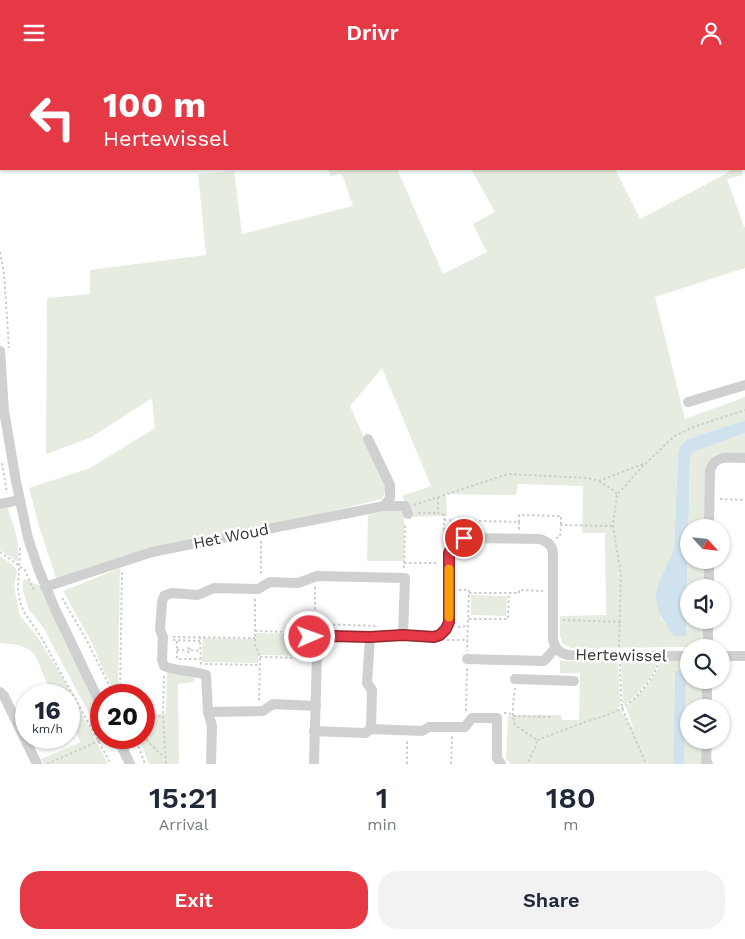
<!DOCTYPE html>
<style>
body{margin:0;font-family:"Work Sans",sans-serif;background:#f2f2f3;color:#1f2937;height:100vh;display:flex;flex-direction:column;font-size:19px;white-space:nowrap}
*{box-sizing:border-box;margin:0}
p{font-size:16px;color:#747a83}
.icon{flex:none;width:28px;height:28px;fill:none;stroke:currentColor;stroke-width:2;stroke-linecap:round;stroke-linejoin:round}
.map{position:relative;height:699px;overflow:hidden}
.details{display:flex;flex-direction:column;background:#fff;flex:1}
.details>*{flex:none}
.banner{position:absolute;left:0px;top:0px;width:745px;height:105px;box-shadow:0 1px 4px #0004;background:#e63946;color:#fff;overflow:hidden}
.needle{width:32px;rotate:117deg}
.tools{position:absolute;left:680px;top:454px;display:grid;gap:10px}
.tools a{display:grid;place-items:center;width:50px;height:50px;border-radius:50%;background:#fff;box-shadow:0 1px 4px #0004;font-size:25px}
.speed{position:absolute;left:15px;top:619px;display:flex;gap:10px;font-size:25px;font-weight:700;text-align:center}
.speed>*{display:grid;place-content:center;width:65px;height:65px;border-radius:50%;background:#fff;box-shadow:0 1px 4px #0004;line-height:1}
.speed small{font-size:12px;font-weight:400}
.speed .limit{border:8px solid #d22;background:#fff;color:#111}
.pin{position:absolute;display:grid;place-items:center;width:42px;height:42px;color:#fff;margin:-21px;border:2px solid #fff;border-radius:50%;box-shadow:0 1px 5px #0007}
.me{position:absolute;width:55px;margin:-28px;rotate:88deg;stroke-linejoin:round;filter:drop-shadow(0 0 4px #0008)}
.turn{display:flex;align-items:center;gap:18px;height:105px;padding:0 20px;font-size:22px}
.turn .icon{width:65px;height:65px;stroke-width:2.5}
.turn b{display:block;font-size:35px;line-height:42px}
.eta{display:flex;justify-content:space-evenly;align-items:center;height:85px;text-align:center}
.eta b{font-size:30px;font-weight:600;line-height:35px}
.button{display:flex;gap:10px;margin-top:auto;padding:10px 20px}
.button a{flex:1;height:58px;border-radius:20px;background:#e63946;color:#fff;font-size:20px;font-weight:600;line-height:58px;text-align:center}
.button a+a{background:#f2f2f3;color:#1f2937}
header{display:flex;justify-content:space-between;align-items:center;height:65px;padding:0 20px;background:#e63946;color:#fff;font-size:22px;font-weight:600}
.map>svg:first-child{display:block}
</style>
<header><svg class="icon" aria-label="menu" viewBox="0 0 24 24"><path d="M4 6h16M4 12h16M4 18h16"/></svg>Drivr<svg class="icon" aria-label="person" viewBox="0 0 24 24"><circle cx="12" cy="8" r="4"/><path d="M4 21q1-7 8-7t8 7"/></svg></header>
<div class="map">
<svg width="745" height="699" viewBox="0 0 745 699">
<rect width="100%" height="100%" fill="#fff"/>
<g fill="#e6ecdf">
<path d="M328,104H397L443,209L487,187L473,159L495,147L471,104H615L640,154L722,111L732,104H741L743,110L727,114L744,162H745V203L655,232L685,354L745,332V355L688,374C681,377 679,383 678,390L674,482L673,488L661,511L657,523L661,553L674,571L686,570L690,392L692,387L745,368V388C738,388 719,386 714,390C712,392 710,396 709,398L707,462H689V495H707L706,522H689V555H706L703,578L699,582L571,583L563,579L560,571V551L606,550L605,468H582L583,421L518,419L516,430L446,429L447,451L404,452V496H367L368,450L407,441L402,431L431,421L382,303L350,341L386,421V425L382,434L325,448L139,487L81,505L57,516L39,461L29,423L90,403L155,363L152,334L149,335L90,373L46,389L47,233L90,229V205L206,190L198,109L234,106L242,169L353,141L342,109L330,111Z"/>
<path d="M6,443L8,444C14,462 20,477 18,496H16L0,485V444Z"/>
<path d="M0,491L13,500L17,506L14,521L20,551L36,570L64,615L108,699H44L41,694L81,677L69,657V630H52C50,624 46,618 44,611C39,600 37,587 24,582C17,579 8,579 0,578Z"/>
<path d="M120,503L118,624V630H116L102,602L92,578L63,526Z"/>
<path d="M24,514L40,521L62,570L101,647V671L43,562L29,545L22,522Z"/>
<path d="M471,530L507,531L506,551L471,550Z"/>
<path d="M256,568L298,569C305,576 307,580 307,591L260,590L258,591V598L202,597L203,573L256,574Z"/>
<path d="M666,595H689V615H705L704,642H689V675H704V699H684L685,606H675L673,699H510V697L506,695L508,651L517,650H561L562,655H579L580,608H560V596H618L620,641L617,643L620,644L634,665L626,643C640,626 651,620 661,597Z"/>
<path d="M621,596H658C653,614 638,628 625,640L623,638Z"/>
<path d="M167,607L195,612L194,617L178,619L179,699H149L139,673L144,672V649H166Z"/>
</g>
<g fill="#cfe2ee">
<path d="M745,355V368L693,387L690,392L686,571H674C658,549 649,534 663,508C667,499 672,491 674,482L678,390C679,383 681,378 688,374Z"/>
<path d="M675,606H686L684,699H673Z"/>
</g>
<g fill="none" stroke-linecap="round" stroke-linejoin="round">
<g stroke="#cdcdcd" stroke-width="2" stroke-dasharray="2.5 2.5" stroke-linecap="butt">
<path d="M0,187L4,208L9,283"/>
<path d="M2,398L7,428"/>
<path d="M599,416L613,425L617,429"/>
<path d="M438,432V448L444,450V467L449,472"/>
<path d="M720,434L745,435"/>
<path d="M414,440L508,409L588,413L599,416L643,399"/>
<path d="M418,448H438"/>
<path d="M444,455L519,457V465"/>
<path d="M519,457V450L561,451V460"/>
<path d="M556,473L560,472L561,460L613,461"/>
<path d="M261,476V511"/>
<path d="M20,483L18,524L20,537L24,547L41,572L111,699"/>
<path d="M0,487L25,505L32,522L34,524L36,525"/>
<path d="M404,498H439"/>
<path d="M404,503L405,458"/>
<path d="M315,522V559L378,561"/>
<path d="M459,525H469L467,586"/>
<path d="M469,528H519V525L543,526"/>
<path d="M62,533L86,574L114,630"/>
<path d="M255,534V580L260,592L259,636"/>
<path d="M469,554H508L509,528"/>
<path d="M563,555L621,557"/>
<path d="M458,562L468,561"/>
<path d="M255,566L289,567"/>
<path d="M173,572L255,573"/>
<path d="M200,572L201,600"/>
<path d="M173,575L200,576"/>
<path d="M447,575H468"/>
<path d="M177,576V594H200"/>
<path d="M619,582L621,510L613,461L617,430L642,402L673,372L693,362L745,345"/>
<path d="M188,583L190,584L189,587L187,586Z"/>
<path d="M177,585H187"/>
<path d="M191,585L200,586"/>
<path d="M260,592L307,593"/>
<path d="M205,599L260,600"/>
<path d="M620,599L621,631L622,643L646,699"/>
<path d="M164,611L163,650L166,699"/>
<path d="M515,623C514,635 510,651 516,661L537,675L536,681L527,699"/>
<path d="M120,630L122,506"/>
<path d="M466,646L467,603"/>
<path d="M504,648H509L513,651L551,652"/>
<path d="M144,657L163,650"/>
<path d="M144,670L148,677L164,692"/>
<path d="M135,672L145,699"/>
<path d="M537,675C554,669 571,662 588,656C600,652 613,649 624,642C637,633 652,615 658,600"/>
<path d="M47,699L108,672"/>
<path d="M407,699V674"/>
<path d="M451,699L452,671"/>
</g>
<g stroke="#d0d0d0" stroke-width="10">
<path d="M650,0L651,1"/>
<path d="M133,1L134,0"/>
<path d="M177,1L181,0"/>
<path d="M0,62L1,61"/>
<path d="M744,92L745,91"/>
<path d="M0,286L4,346L16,416L28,473L38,503L55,544L101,640"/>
<path d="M688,337L745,320"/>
<path d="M368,374L390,420V433L384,441"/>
<path d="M0,439L19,435"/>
<path d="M709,462L710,406C715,388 730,393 745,393"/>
<path d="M45,522L152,487L384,441H405L408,449"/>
<path d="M709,522V495"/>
<path d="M299,567L321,578"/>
<path d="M370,572L367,618L372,625L371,664"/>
<path d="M708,582V555"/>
<path d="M721,591H745"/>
<path d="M467,594L543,596L546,594L555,583"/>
<path d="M515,614L574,616"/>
<path d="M0,627L4,631L37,699"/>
<path d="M707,642V615"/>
<path d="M208,647L263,646L273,639L316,641"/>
<path d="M314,666L365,668L371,664L422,666L429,662H465L472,653H497V693L501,699"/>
<path d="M117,672L130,699"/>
<path d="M707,675L706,697L708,699"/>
<path d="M211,699L212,661L208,647L206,610C193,605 178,607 164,601L162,595L163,572L160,565L162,537L164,531L172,528L198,530L214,523L258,524L270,517L298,518L317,511L405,513L403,570"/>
<path d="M314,699L317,586L321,578L327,573L332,571L370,572L403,570L434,572L440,570L446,564L449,557V488C452,480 455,476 464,473L540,474C548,477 552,480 553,488V575C556,584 559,588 568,590L689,591"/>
</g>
</g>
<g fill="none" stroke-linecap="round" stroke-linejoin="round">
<g stroke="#96252e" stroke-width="12">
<path id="route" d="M310,572L321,578L327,573L332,571L370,572L403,570L434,572L440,570L446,564L449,557V488C452,480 455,476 464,473"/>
</g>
<use href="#route" stroke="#e63946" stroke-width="9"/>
<path stroke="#f59e0b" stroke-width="9" d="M449,552V504"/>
</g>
<g text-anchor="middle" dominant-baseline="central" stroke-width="5" stroke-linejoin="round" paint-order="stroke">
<g font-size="16" fill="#333" stroke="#fff">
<text transform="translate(231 471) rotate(-11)">Het Woud</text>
<text transform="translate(621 590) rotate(1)">Hertewissel</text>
</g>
</g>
</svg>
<div class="tools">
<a><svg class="needle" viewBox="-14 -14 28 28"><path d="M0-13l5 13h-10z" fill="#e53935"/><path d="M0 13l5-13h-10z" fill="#747a83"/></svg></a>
<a><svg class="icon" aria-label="sound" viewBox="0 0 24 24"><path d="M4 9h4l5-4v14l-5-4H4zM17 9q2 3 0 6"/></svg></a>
<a><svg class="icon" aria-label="search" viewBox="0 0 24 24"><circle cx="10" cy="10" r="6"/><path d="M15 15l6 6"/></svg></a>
<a><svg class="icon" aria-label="layers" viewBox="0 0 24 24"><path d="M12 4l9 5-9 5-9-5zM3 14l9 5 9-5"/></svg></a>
</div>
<div class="speed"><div>16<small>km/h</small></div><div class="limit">20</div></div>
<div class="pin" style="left:464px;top:473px;background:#d93025"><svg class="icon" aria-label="arrive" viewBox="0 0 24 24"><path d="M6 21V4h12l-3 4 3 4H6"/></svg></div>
<svg class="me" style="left:310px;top:572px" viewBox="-20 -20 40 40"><circle r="17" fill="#e63946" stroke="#fff" stroke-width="3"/><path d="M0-11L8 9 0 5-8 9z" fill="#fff"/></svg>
<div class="banner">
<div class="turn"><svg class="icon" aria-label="left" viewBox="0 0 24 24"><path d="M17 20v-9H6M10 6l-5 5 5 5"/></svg><div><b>100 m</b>Hertewissel</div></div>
</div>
</div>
<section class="details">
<div class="eta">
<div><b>15:21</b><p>Arrival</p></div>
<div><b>1</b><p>min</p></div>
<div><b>180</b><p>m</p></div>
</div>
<div class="button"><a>Exit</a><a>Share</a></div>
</section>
